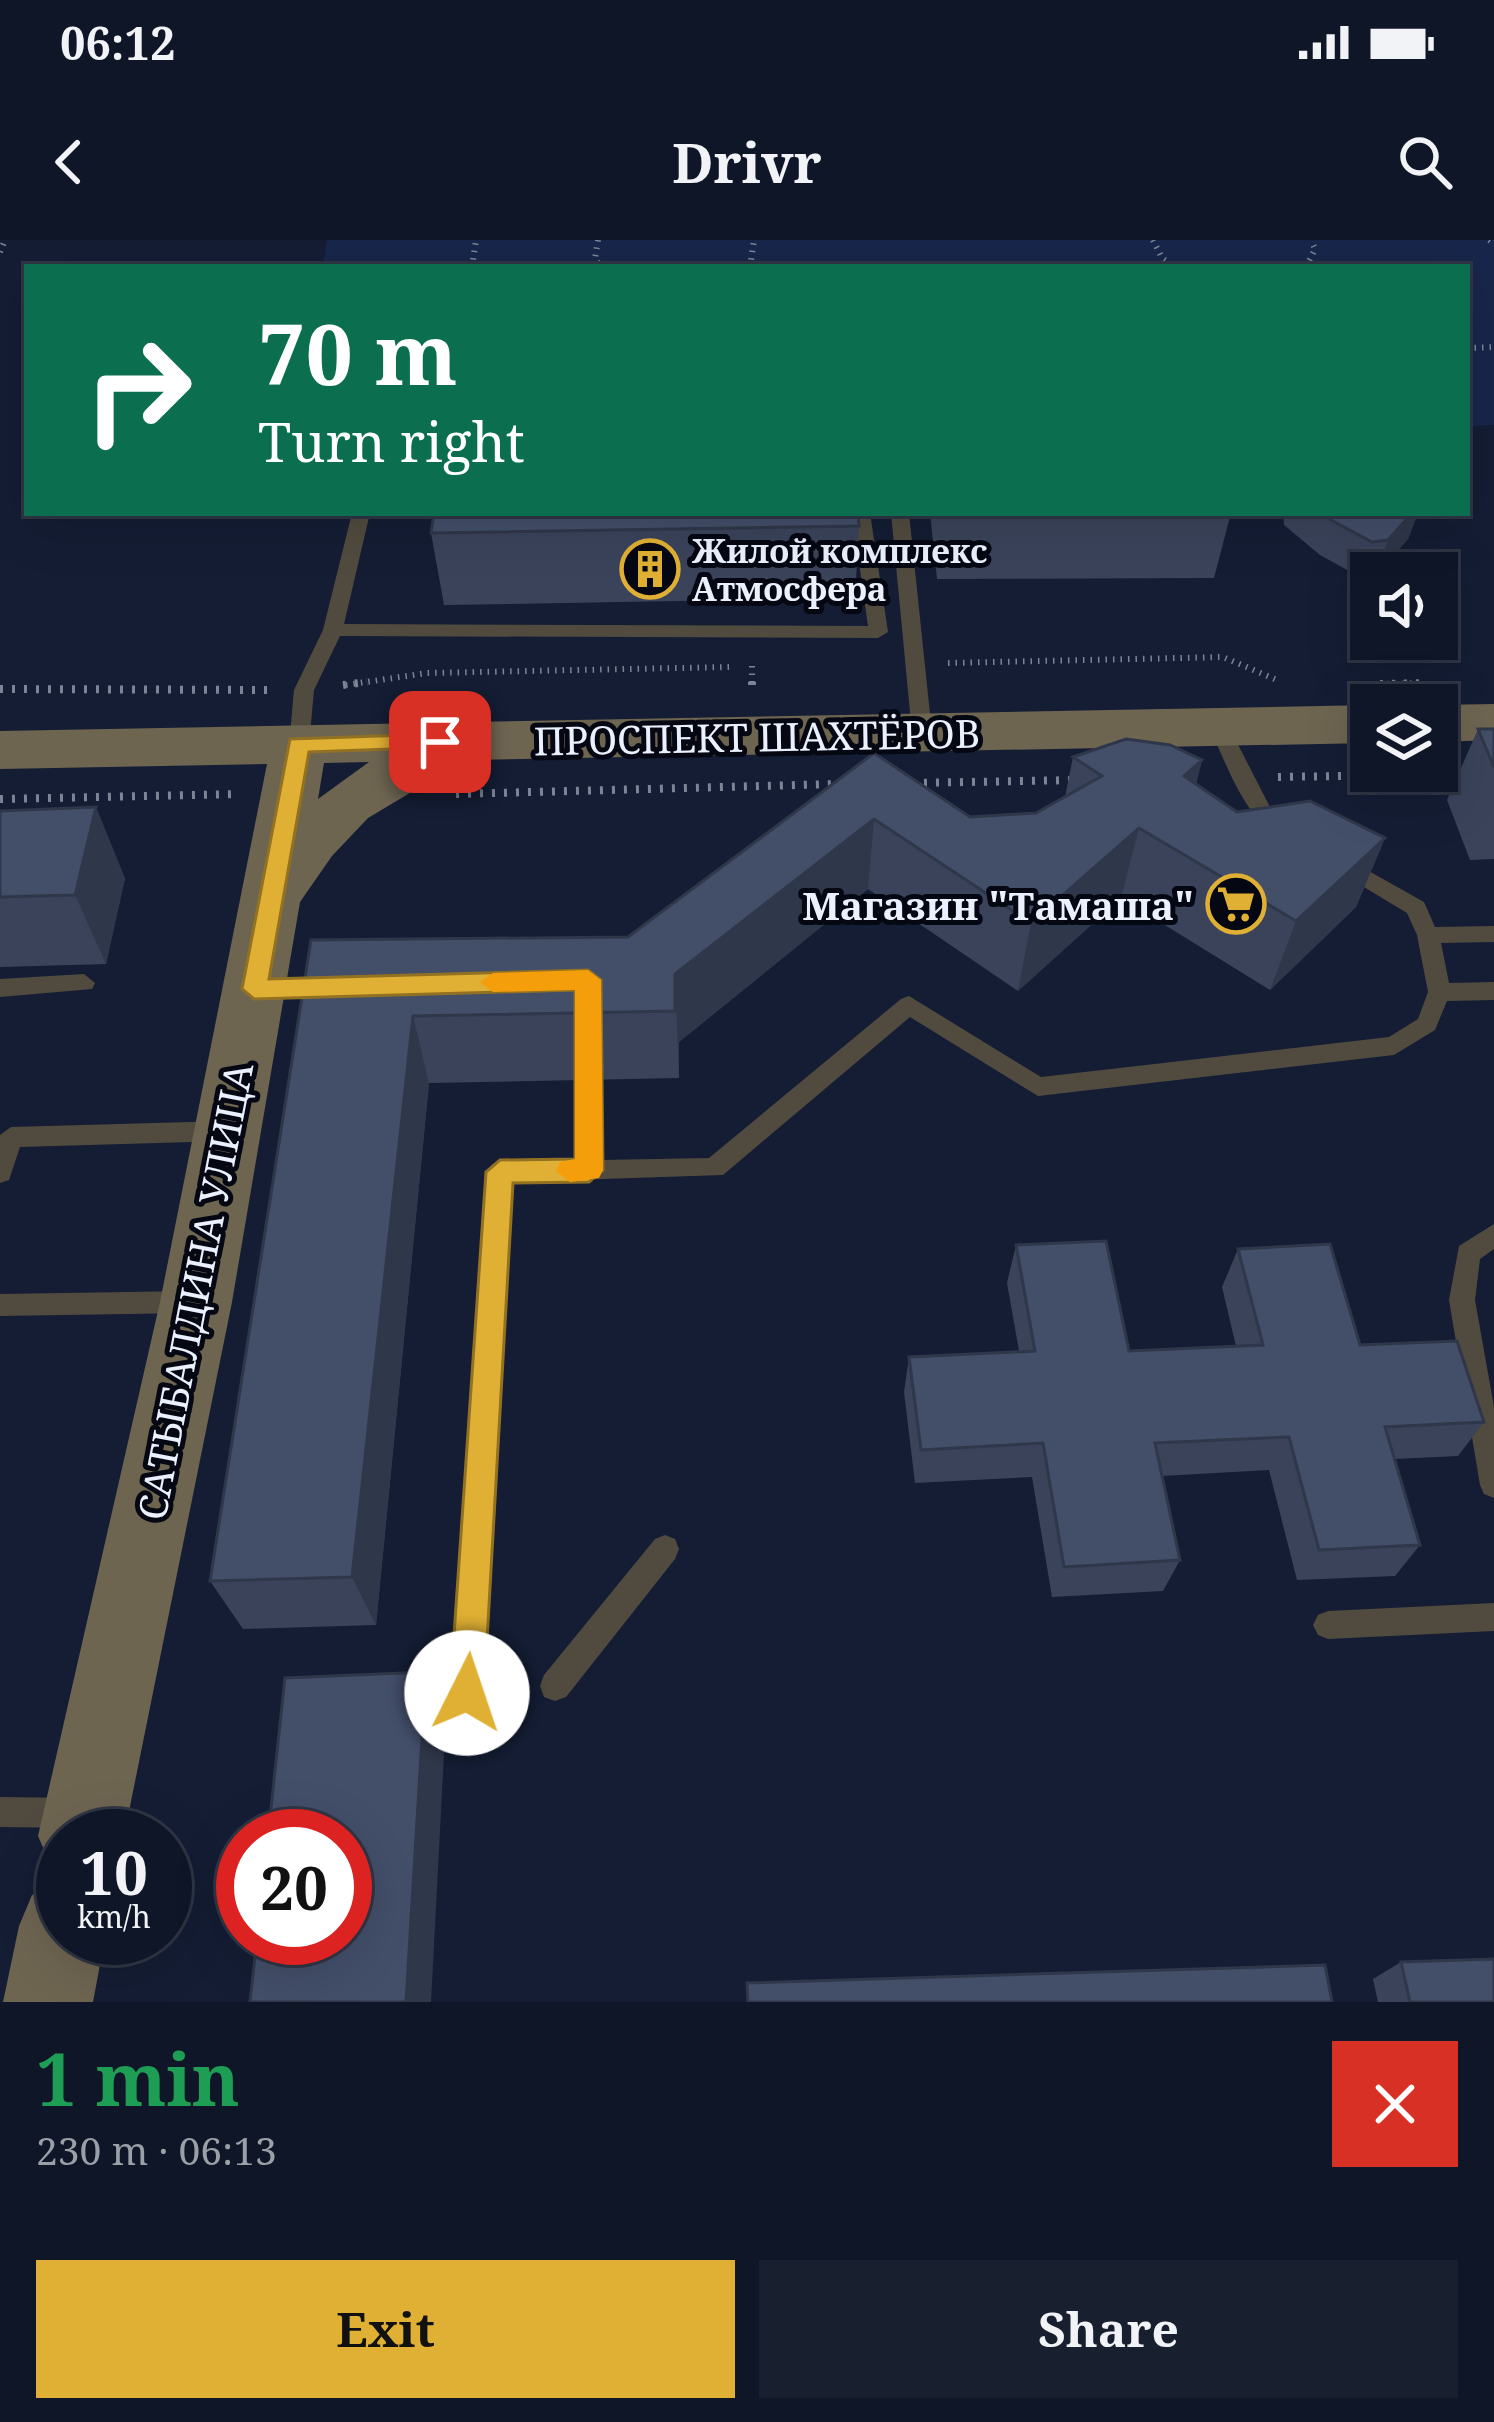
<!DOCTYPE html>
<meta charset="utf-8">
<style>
body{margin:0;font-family:"Noto Serif",serif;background:#181f2f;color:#f1f3f6;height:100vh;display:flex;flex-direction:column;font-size:45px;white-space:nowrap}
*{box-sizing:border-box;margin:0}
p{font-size:39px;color:#9b9fa7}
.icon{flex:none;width:66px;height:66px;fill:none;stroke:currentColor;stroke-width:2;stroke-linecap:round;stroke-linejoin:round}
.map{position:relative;height:1762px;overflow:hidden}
.side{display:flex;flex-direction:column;background:#0f1627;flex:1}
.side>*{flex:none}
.hud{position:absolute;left:24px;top:24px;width:1446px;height:252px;border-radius:0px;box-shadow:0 12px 48px #0002,0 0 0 3px #2f3544;background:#0b6e4f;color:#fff;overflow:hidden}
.controls{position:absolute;left:1350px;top:312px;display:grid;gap:24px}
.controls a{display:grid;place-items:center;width:108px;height:108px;border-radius:0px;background:#0f1627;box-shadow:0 12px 48px #0002,0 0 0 3px #2f3544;font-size:60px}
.speed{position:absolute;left:36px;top:1569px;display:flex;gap:24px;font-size:60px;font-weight:700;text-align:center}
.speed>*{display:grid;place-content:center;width:156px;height:156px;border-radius:50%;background:#0f1627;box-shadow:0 12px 48px #0002,0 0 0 3px #2f3544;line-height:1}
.speed small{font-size:30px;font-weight:400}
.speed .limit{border:18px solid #d22;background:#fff;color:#111}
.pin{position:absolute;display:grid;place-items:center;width:102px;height:102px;color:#fff;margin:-51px;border-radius:24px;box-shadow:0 6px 18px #0006}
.me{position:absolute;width:132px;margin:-66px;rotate:4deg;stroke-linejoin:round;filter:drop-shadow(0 0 9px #0008)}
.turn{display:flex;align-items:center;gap:42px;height:252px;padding:0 36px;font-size:54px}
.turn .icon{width:156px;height:156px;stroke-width:2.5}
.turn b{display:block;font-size:84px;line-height:102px}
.round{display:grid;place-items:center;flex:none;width:126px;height:126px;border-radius:0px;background:#181f2f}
.overview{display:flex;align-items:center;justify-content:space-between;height:204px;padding:0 36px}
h1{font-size:72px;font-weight:700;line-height:90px;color:#1e9e55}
.primary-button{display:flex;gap:24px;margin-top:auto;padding:24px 36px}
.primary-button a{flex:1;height:138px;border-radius:0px;background:#e0b034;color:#111;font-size:48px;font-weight:700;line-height:138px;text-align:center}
.primary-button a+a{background:#181f2f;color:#f1f3f6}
.status{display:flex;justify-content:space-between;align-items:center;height:84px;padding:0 60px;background:#0f1627;direction:ltr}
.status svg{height:33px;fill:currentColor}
header{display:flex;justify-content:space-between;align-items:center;height:156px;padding:0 36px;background:#0f1627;font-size:54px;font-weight:700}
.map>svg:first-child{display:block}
</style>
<div class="status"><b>06:12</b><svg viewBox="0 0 49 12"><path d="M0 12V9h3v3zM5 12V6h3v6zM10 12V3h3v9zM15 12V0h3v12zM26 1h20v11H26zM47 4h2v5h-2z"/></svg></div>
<header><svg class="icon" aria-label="back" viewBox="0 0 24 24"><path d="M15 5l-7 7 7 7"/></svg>Drivr<svg class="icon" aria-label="search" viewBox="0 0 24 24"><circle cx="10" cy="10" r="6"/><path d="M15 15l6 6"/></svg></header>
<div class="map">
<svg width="1494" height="1762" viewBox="0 0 1494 1762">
<rect width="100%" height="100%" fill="#141d34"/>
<path fill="#18264b" d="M327,0H1494V185L1467,186V27H323Z"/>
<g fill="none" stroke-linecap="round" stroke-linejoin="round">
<g stroke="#7c8496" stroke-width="6" stroke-dasharray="1.5 6" stroke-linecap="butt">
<path d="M598,0L595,19L601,27"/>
<path d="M1153,0L1162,18L1175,27"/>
<path d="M1489,0L1494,3"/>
<path d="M0,12L5,0"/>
<path d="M472,27L476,0"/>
<path d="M750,27L754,0"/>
<path d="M1306,27L1315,9L1311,0"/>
<path d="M1467,108L1494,107"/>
<path d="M948,423L1223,417L1277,440"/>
<path d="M752,426V445"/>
<path d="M1380,444L1425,443"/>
<path d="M346,445L427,433L729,427"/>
</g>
<g stroke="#7c8496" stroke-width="8" stroke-dasharray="3 9" stroke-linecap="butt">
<path d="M752,442V454"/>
<path d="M1380,444L1425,443"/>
<path d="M343,445L367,442"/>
<path d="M0,449L274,450"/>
<path d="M1278,537L1467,534"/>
<path d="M912,543L1077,540"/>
<path d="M456,554L837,544"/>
<path d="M0,559L238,554"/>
</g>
<g fill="#514b3f" fill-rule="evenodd">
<path d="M352,273H370L344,384L868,386L852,273H870L888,392L878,398L340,396L314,450L309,505L299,512L289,505L294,450L323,390Z"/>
<path d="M891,273H909L932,493L922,500L912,493Z"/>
<path d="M1219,480L1229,487L1273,573L1293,588L1289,593C1251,599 1224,517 1209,487Z"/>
<path d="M1342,616L1424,662L1435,687L1494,686V702L1441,703L1449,743L1494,742V760L1447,761L1435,790L1394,815L1038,856L910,777L723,935L512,942L483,1453L479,1464L468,1468L457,1464L453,1453L488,932L491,925L500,922L577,920L576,807L580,801L588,798L600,807L601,920L709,918L901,759L909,756L1041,837L1389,797L1418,779L1428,752L1417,695L1407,673L1334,629L1331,624L1334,619Z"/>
<path d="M84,734L95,743L92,749L0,757V739Z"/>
<path d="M332,738L343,747C330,761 257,763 244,749L255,740Z"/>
<path d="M226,881L235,884L238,891L235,898L226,901L20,907L9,940L0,943V895L11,887Z"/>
<path d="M1494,984V1009L1480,1019L1475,1060L1494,1167V1258L1484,1254L1480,1245L1449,1060L1459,1006Z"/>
<path d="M190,1051L199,1054L203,1062L199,1070L190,1073L0,1076V1054Z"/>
<path d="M665,1295L675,1299L679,1309L675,1319L566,1457L555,1461L544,1457L540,1446L544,1435L655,1299Z"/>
<path d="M1494,1363V1391L1328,1399L1318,1395L1313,1385L1318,1375L1328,1371Z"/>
<path d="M0,1557L72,1558L83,1562L87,1573L83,1584L72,1588L0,1587Z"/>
</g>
<g fill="#6e6551" fill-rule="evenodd">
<path d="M1494,464V500L1437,502L1435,465Z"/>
<path d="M1371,465V503L465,520L368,578L332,616L300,662L232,1062L124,1596H63V1631L51,1626L38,1596L160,1062L267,524L0,529V491ZM369,522L318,559L324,523Z"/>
<path d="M63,1642V1698H105L93,1762H3L19,1686L32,1655Z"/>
</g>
</g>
<g fill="#3a435a">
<path d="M930,273H1231L1214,338L937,339Z"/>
<path d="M1283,273H1418L1408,299L1378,333H1371V336L1360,337L1320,315L1284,285Z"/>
<path d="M859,286L855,358L444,365L431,293Z"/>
<path d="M1478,489H1494V619L1470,620L1447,560Z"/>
<path d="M874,513L970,577L1036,573L1065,557L1073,517L1202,520L1196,544L1237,572L1385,598L1356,667L1270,750L1121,658L1018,751L868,649L679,802V838L429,843L376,1385L243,1389L210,1341L311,700L628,697Z"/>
<path d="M0,571L125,638L106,724L0,727Z"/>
<path d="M1016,1005L1129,1111L1236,1106L1222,1047L1238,1009L1360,1105L1484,1182L1458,1216L1395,1219L1420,1305L1395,1336L1297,1340L1269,1230L1162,1236L1180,1320L1163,1351L1052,1357L1032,1237L915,1243L904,1152L909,1117L1019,1111L1007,1043Z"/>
<path d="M1401,1722L1494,1762H1378L1373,1739Z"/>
</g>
<g fill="#2f374a">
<path d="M1412,273H1418L1408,299L1376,333L1388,300Z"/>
<path d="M1202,520L1182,591L1164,606L1184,536Z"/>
<path d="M96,567L125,638L106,724L75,655Z"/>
<path d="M874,579L868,649L679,802V838L675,734Z"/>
<path d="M1139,588L1121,658L1018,751L1031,683Z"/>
<path d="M1385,598L1356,667L1270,750L1296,681Z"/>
<path d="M413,776L429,843L376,1385L352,1337Z"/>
<path d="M426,1432L446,1476L431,1762H406Z"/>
</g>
<g fill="#434e69" stroke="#2f374a" stroke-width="3">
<path d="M434,273H858L859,286L431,293Z"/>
<path d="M1322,273H1412L1388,300L1372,302L1331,280Z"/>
<path d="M1478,489H1494V527Z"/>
<path d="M1126,499L1170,505L1202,520L1184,536L1237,572L1310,561L1385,598L1296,681L1139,588L1031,683L874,579L675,734V771L413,776L352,1337L210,1341L311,700L628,697L874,513L970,577L1036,573L1102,536L1073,517Z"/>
<path d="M96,567L75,655L0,657V571Z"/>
<path d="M1106,1001L1129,1111L1263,1105L1238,1009L1330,1004L1360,1105L1457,1101L1484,1182L1385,1187L1420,1305L1319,1310L1289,1197L1155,1203L1180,1320L1064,1327L1043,1203L921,1210L909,1117L1035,1111L1016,1005Z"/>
<path d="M426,1432L406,1762H250L257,1698H345V1596H268L285,1438Z"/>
<path d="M1494,1719V1762H1410L1401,1722Z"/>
<path d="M1325,1725L1332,1762H748L747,1743Z"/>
</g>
<path fill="#e0b034" stroke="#927222" stroke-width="3" d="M440,494L448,496V507L309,512L269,739L588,730L601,740L603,930L589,942L513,943L484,1453L479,1465L467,1470L455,1465L450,1453L486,932L500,920L575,919V750L254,759L242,749L290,499Z"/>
<path fill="#f59e0b" d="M588,730L601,740L603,930L599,938L570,942L556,931L560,922L575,919V750L493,752L480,742L493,733Z"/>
<defs>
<g id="building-ring" transform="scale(3)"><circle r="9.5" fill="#050812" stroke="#e0b034" stroke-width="1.5"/><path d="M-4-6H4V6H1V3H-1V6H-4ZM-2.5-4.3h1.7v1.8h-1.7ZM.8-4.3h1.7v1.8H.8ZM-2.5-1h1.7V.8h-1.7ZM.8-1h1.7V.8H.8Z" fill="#e0b034"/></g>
<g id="supermarket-ring" transform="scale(3)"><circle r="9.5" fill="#050812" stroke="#e0b034" stroke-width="1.5"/><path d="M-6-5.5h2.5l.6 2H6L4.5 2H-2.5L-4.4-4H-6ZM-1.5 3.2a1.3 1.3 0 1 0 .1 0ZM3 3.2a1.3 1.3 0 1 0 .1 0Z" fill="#e0b034"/></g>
</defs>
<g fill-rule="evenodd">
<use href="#building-ring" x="650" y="329"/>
<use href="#supermarket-ring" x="1236" y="664"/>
</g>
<g text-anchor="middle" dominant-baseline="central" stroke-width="10" stroke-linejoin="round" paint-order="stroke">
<g font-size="33" font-weight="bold" fill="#eaf0fd" stroke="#050812" text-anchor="start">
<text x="692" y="310">Жилой комплекс<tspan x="692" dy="38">Атмосфера</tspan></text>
</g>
<g font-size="39" fill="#eaf0fd" stroke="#050812">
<text transform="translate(757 496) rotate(-1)">ПРОСПЕКТ ШАХТЁРОВ</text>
<text transform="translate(194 1051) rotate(-79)">САТЫБАЛДИНА УЛИЦА</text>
</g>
<g font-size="39" font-weight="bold" fill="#eaf0fd" stroke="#050812" text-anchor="end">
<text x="1194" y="664">Магазин "Тамаша"</text>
</g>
</g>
</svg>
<div class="controls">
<a><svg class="icon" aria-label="sound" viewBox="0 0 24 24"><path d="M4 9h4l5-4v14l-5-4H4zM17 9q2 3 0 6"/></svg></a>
<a><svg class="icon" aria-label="layers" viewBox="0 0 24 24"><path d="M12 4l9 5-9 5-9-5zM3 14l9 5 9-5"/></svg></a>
</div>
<div class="speed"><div>10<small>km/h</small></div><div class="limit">20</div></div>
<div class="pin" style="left:440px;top:502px;background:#d93025"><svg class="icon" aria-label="arrive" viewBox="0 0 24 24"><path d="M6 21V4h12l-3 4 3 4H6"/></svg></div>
<svg class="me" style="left:467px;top:1453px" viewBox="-20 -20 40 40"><circle r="19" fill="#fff"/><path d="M0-13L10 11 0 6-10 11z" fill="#e0b034"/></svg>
<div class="hud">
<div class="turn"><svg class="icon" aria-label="right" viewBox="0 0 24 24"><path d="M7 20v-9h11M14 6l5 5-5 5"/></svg><div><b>70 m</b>Turn right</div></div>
</div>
</div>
<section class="side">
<div class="overview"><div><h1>1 min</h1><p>230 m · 06:13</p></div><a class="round" style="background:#d93025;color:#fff"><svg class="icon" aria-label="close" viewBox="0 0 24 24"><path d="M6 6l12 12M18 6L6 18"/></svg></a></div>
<div class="primary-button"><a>Exit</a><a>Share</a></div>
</section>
